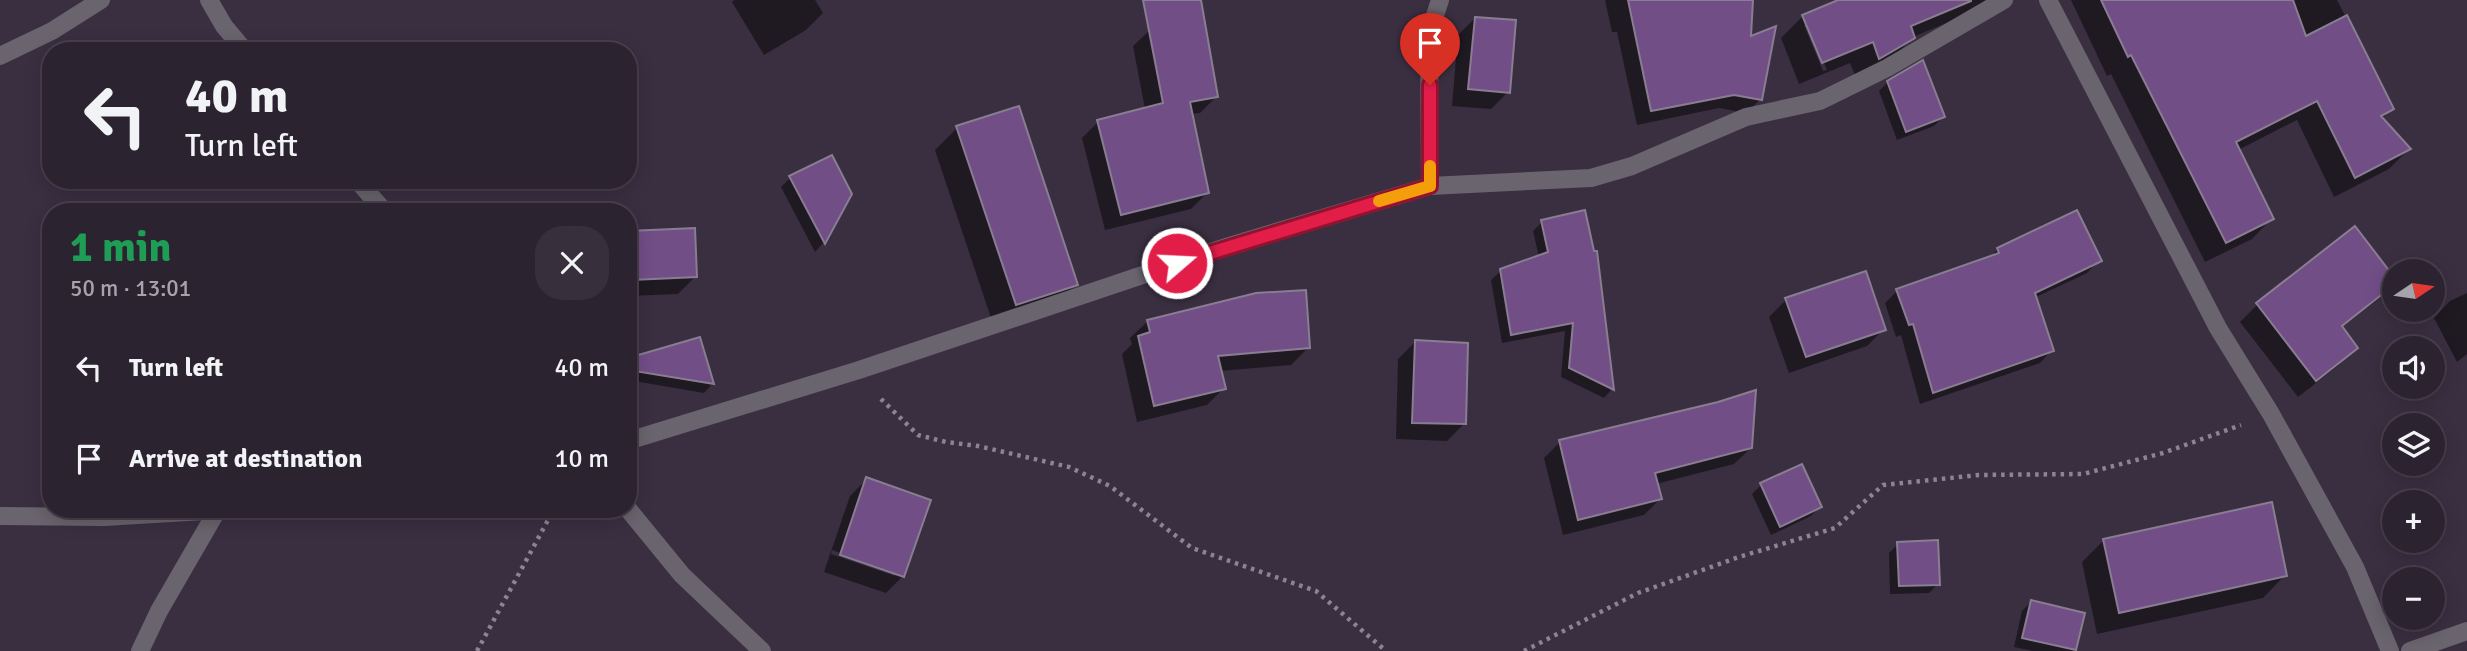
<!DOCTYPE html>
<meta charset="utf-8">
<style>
body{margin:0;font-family:Signika,sans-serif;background:#382f3d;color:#f1f3f6;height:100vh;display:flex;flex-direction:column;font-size:26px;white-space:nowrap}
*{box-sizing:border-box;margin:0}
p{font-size:23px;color:#a6a4ab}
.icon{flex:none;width:38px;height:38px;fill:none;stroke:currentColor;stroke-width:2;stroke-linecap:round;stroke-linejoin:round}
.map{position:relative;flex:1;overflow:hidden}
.panel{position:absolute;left:42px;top:203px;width:595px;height:315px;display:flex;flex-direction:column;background:#2c2331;border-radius:28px;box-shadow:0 4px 18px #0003,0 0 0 2px #48404d}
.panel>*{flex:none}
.banner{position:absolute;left:42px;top:42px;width:595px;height:147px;border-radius:28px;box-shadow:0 4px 18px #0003,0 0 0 2px #48404d;background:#2c2331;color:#f1f3f6;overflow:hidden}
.needle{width:46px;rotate:77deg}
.buttons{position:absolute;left:2382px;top:259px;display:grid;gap:14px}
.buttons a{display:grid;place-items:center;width:63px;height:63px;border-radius:50%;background:#2c2331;box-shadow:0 4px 18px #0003,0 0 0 2px #48404d;font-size:35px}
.pin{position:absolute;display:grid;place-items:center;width:60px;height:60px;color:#fff;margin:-72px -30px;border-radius:50% 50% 50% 0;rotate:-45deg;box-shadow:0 0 7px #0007}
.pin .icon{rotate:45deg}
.me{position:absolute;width:77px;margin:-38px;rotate:71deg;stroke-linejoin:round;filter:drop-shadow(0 0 5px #0008)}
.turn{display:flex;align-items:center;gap:24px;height:147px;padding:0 28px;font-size:32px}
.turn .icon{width:91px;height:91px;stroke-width:2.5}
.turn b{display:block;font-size:49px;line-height:60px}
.round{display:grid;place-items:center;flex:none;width:74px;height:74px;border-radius:28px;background:#382f3d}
.summary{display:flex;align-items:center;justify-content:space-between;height:119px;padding:0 28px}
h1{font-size:42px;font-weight:700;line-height:52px;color:#1e9e55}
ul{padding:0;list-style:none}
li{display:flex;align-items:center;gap:21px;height:91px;padding:0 28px}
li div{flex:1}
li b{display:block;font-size:26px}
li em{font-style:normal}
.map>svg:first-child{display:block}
</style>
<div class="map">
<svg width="2467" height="651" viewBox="0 0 2467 651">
<rect width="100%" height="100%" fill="#3a2f41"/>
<g fill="#0007" fill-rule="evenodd">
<path d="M734,0H815L823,13L806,30L764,55L732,2Z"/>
<path d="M1605,0H1752L1750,39L1761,99L1746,113L1719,108L1637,125L1617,32H1612Z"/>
<path d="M1843,0H1988L1979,9L1913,37L1891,60L1857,80L1850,63L1799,84L1781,38L1803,16ZM1804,25H1808L1827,70L1823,71Z"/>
<path d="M2071,0H2337L2392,108L2382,119L2409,149L2389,169L2334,197L2297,120L2238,150L2272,218L2252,239L2205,262L2111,74L2107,76Z"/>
<path d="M1475,18L1508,92L1491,109L1452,106L1458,35Z"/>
<path d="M1150,30L1216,97L1200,113L1191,114L1207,193L1191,209L1105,230L1082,138L1098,122L1145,109L1133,46Z"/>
<path d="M1888,82L1943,117L1934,126L1897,140L1879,91Z"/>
<path d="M957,128L1076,284L1054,306L994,327L935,150Z"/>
<path d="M790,178L850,194L823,243L815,252L781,187Z"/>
<path d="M1542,222L1595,252L1612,389L1604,398L1561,377L1565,331L1502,343L1491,280L1501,271L1539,257L1533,231Z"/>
<path d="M2355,228L2394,280V284L2379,299L2341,328L2355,348L2339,365L2298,397L2240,322L2257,305Z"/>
<path d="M630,233L695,277L678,294L628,296V234Z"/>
<path d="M1998,249L2099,260L2087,273L2034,298L2052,350L2040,363L1920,404L1901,335L1896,337L1885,303L1897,291L1988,259Z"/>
<path d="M2467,293V354L2457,362L2434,318L2450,301Z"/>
<path d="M1786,300L1884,329L1867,346L1789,373L1769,317Z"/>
<path d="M1148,321L1308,348L1291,365L1220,371L1224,388L1207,405L1137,422L1122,354L1132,344L1130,338Z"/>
<path d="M699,339L712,384L704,393L628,380V359Z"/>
<path d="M1415,342L1464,424L1447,441L1396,439L1398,359Z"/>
<path d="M1560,442L1751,448L1734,464L1656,484L1660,499L1644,515L1563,535L1544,458Z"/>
<path d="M867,479L903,576L886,593L824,572L850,496ZM832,550L895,572V576L831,554Z"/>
<path d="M1761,485L1820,507L1811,516L1771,535L1752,494Z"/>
<path d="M2104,540L2285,575L2263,598L2097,634L2082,562Z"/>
<path d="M1898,544L1938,584L1929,593L1890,594L1889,553Z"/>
<path d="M2031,602L2075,649L2073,651H2033L2014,647L2022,611Z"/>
</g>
<g fill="#724e87" stroke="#897d91" stroke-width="2">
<path d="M1143,0H1201L1218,97L1190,102L1209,193L1121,215L1097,120L1163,103Z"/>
<path d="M1628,0H1753L1751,36L1776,26L1762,100L1734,95L1651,111Z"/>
<path d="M1838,0H1971V1L1911,26L1915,38L1879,59L1873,42L1822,63L1802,15Z"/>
<path d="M2101,0H2293L2306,36L2347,15L2394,109L2381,116L2411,149L2355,178L2317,101L2236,142L2274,219L2226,243L2131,55L2128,57Z"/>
<path d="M1475,17L1516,20L1510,93L1468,89Z"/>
<path d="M1923,60L1945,117L1906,132L1887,81Z"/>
<path d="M1019,106L1078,285L1016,305L956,126Z"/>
<path d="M832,155L852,194L825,244L789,176Z"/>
<path d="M1585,210L1594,251H1597L1614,390L1569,368L1573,323L1511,335L1500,269L1548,252L1541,220Z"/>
<path d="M2077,210L2102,261L2035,293L2054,351L1933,393L1913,324L1909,325L1896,289L1999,253L1997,248Z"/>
<path d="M2355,226L2394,277V285L2342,326L2358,348L2316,381L2256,303Z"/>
<path d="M695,228L697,277L632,280L629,231Z"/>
<path d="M1866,271L1886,330L1806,357L1785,298Z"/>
<path d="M1306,290L1310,348L1218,356L1226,389L1154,406L1138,336L1150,332L1147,320L1256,293Z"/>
<path d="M700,337L714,384L628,370V358Z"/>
<path d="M1415,340L1468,343L1466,424L1412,423Z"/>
<path d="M1756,390L1752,448L1655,473L1662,499L1578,520L1559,440L1718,402Z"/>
<path d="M1802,464L1822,507L1780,527L1760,483Z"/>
<path d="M866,477L931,500L904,577L840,555Z"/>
<path d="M2272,502L2287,576L2119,613L2103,539Z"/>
<path d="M1938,540L1940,585L1899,586L1897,542Z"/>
<path d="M2031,600L2085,613L2076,650L2022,638Z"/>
</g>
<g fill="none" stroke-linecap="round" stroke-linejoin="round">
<g stroke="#8c8492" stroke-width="4.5" stroke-dasharray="3.5 5" stroke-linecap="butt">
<path d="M881,399L918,435L946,442L978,446L1069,467L1110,486L1192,548L1316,591L1386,651"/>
<path d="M477,651L554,509"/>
<path d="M1524,651L1638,593L1739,557L1835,528L1883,485L1979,475L2083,474L2163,453L2241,425"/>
</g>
<g stroke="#69646d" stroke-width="18">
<path d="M209,0L224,26L245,51"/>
<path d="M2048,0L2218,328L2271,414L2355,567L2390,651"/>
<path d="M0,56L52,31L101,0"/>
<path d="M357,180L385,212"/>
<path d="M1430,186L1429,34L1440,0"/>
<path d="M628,441L859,370L1229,246L1430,186L1591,178L1632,166L1746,117L1820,101L1887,68L2004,0"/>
<path d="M628,509L682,575L762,651"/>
<path d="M0,516L104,517L238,509"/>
<path d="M140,651L159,611L218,509"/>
<path d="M2410,651L2467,631"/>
</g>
</g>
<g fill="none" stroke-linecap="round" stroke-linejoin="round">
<g stroke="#92132f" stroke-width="18">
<path id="route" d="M1177,263L1430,186V85"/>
</g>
<use href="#route" stroke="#e11d48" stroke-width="12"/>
<path stroke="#f59e0b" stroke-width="12" d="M1379,201L1430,186V166"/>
</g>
</svg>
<div class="buttons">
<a><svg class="needle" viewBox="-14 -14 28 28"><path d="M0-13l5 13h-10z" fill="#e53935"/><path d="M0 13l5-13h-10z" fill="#a6a4ab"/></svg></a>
<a><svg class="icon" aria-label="sound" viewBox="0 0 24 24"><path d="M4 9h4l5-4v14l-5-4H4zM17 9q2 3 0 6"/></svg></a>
<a><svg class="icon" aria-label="layers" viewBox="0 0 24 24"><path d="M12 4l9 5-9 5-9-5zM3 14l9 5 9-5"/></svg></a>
<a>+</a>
<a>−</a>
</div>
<div class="pin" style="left:1430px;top:85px;background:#d93025"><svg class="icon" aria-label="arrive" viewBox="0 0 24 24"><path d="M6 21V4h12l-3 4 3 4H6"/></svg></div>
<svg class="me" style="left:1177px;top:263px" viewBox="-20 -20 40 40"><circle r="17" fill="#e11d48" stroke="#fff" stroke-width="3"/><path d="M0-11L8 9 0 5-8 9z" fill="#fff"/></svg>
<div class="banner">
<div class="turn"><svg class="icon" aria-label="left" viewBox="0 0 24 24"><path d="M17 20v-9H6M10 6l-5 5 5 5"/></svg><div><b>40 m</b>Turn left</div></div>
</div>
<section class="panel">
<div class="summary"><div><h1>1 min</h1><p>50 m · 13:01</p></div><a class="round"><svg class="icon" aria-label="close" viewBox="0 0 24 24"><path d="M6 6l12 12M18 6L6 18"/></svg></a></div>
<ul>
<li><svg class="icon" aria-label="left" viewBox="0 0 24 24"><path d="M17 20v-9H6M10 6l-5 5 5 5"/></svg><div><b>Turn left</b></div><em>40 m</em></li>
<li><svg class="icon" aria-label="arrive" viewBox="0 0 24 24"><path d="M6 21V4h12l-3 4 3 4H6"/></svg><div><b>Arrive at destination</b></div><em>10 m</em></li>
</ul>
</section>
</div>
